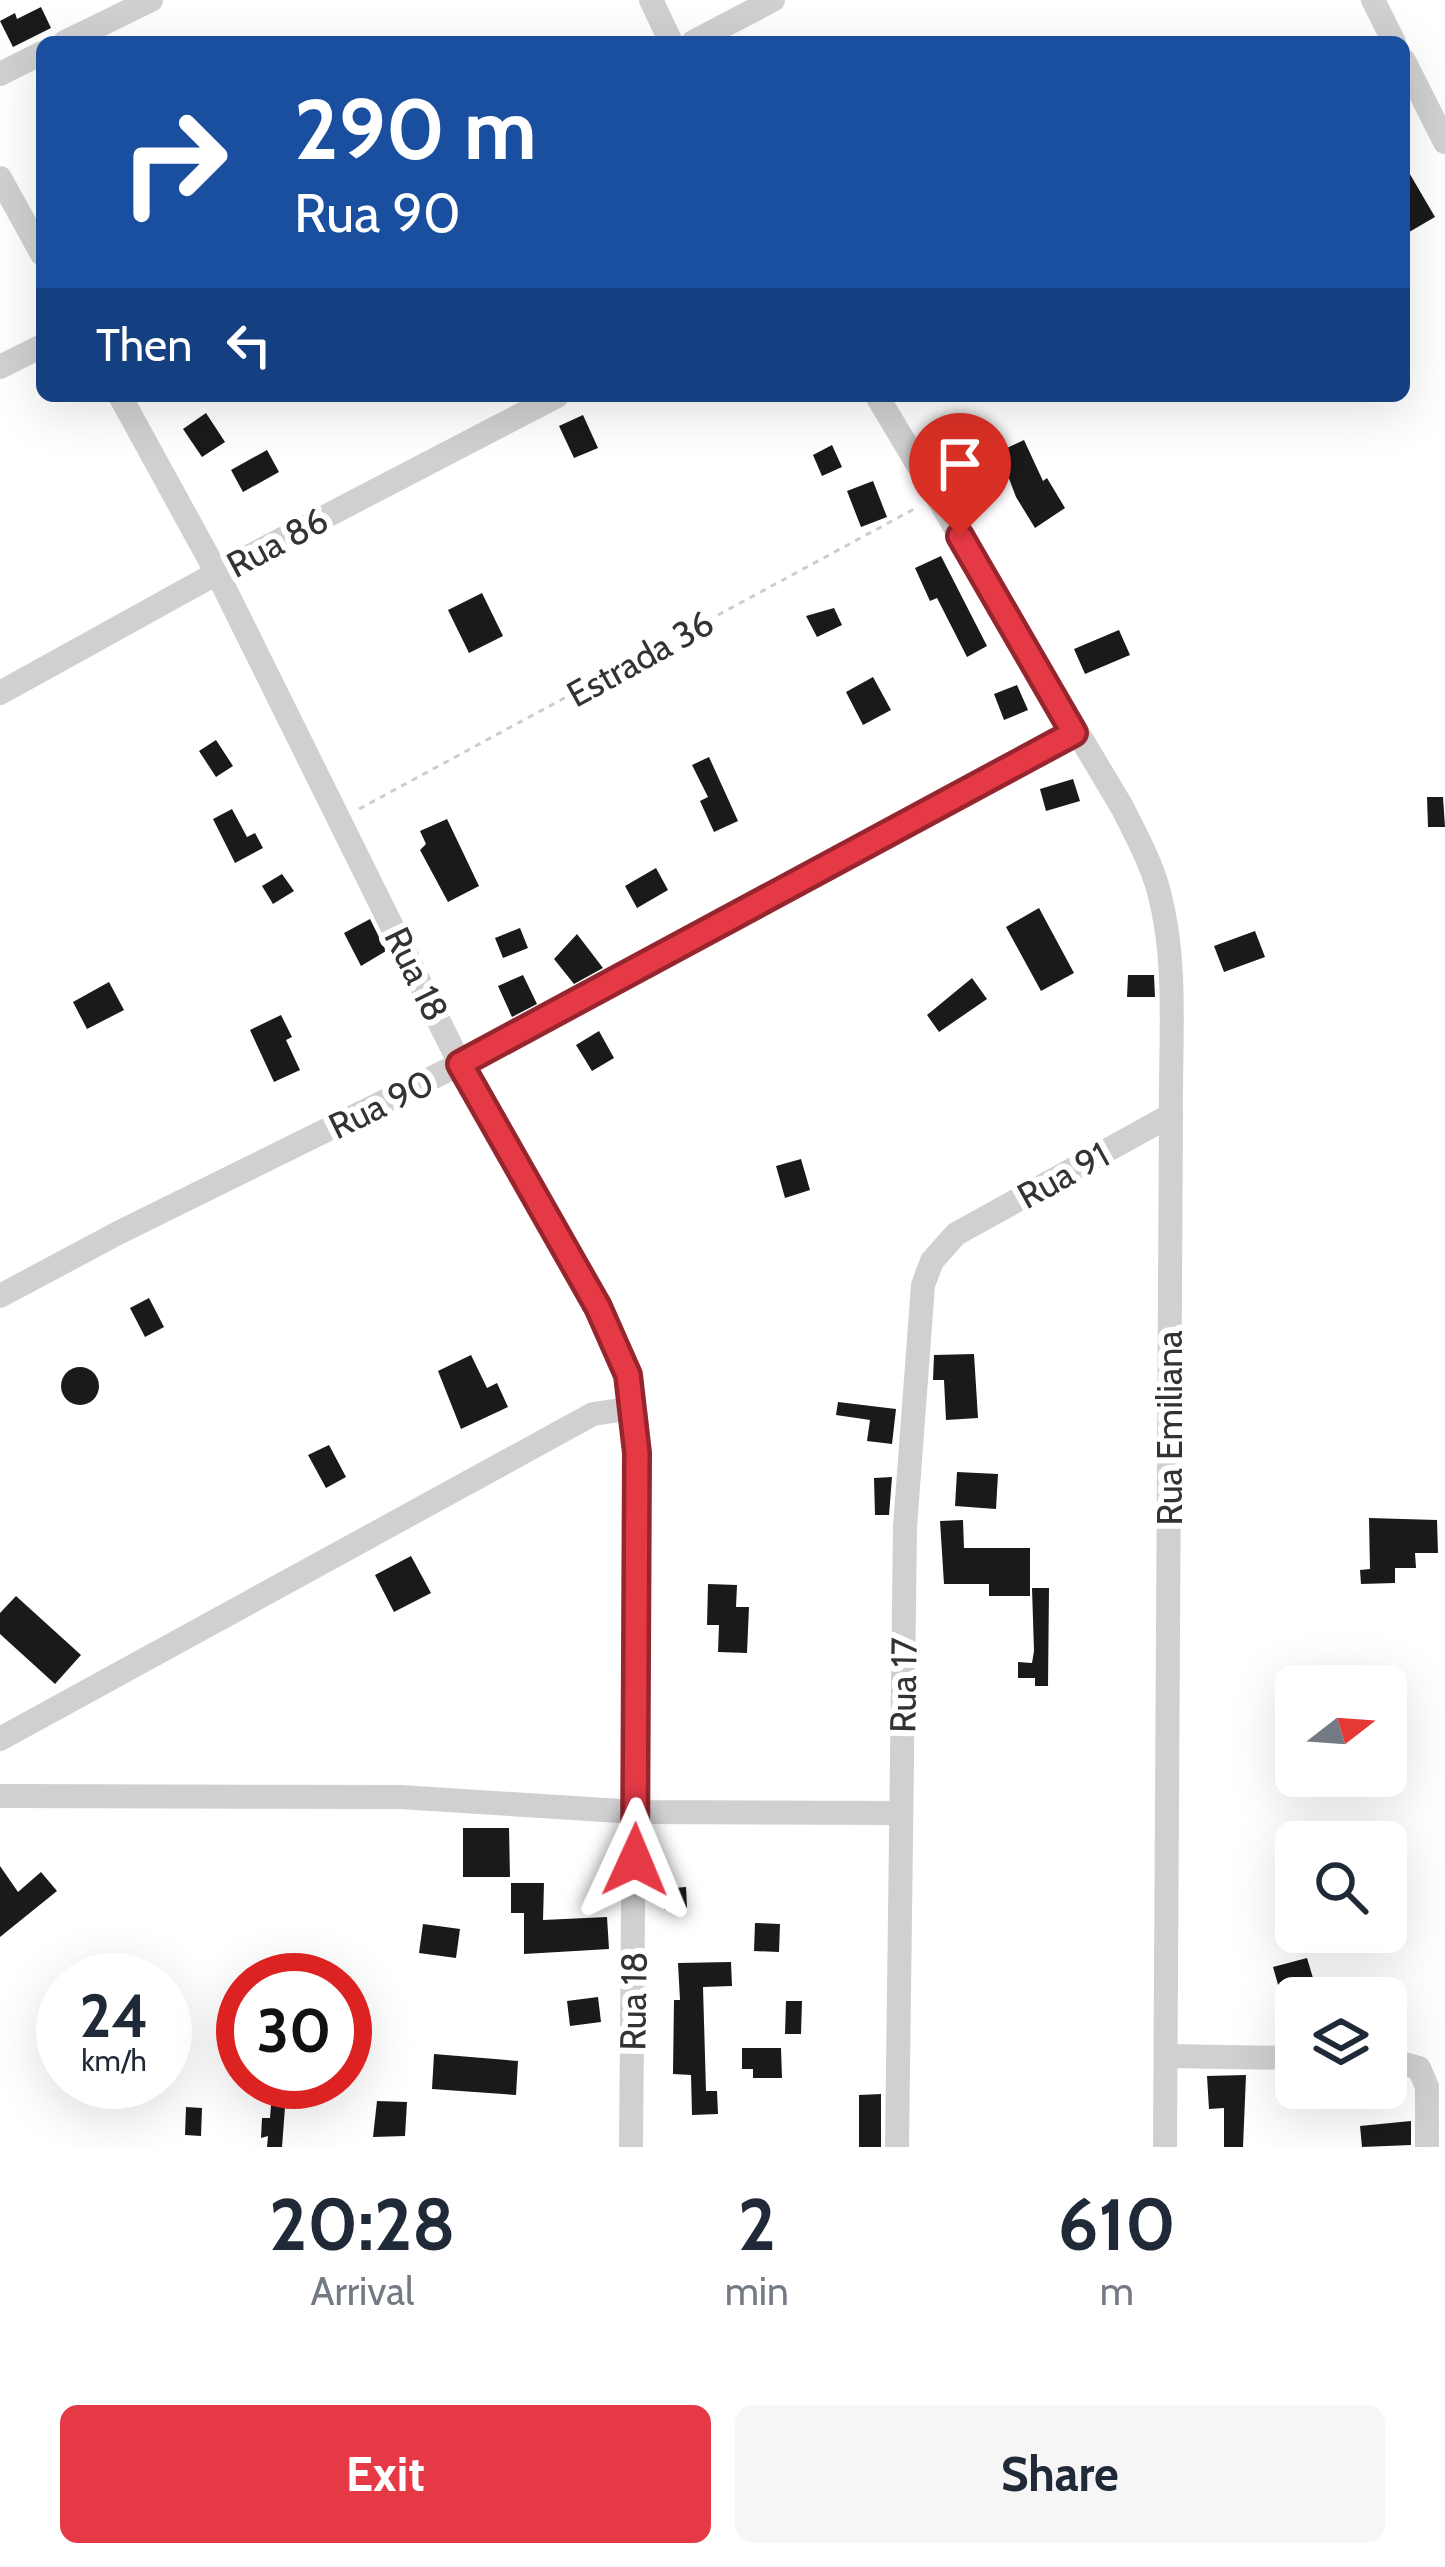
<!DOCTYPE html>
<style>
body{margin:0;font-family:Cabin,sans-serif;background:#f6f6f7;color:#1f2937;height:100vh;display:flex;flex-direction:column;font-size:45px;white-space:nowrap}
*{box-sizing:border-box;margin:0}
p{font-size:39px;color:#747a83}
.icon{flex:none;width:66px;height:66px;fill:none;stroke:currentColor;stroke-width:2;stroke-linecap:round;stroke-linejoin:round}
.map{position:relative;height:2147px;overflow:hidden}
.details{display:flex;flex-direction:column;background:#fff;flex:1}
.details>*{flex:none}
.guide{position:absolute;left:36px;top:36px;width:1374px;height:366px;border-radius:18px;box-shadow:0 12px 48px #0002;background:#1a4fa0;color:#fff;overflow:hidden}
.needle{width:78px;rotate:73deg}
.controls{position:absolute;left:1275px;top:1665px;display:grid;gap:24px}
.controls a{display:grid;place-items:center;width:132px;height:132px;border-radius:18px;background:#fff;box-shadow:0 12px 48px #0002;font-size:60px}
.speed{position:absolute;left:36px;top:1953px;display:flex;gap:24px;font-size:60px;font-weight:700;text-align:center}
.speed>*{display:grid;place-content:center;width:156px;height:156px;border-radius:50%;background:#fff;box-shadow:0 12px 48px #0002;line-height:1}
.speed small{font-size:30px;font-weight:400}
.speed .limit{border:18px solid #d22;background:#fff;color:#111}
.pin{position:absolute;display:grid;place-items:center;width:102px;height:102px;color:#fff;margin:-123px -51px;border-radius:50% 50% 50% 0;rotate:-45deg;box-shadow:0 0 12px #0007}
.pin .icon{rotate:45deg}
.me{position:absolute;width:132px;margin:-66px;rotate:1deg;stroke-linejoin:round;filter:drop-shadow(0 0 9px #0008)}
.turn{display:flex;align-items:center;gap:42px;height:252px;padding:0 60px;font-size:54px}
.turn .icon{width:156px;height:156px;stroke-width:2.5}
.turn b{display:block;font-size:84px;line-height:102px}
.then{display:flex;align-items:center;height:114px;padding:0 60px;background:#0003;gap:24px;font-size:45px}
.eta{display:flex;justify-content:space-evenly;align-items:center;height:204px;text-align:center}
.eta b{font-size:72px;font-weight:700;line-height:84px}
.cta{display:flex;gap:24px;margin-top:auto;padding:24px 60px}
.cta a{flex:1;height:138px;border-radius:18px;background:#e63946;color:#fff;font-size:48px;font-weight:700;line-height:138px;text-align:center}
.cta a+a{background:#f6f6f7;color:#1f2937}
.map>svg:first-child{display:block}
</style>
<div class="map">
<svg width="1445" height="2147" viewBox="0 0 1445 2147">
<rect width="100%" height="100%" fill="#fff"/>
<g fill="#1a1a1a">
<path d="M41,7L51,28L13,47L0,21L15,13L17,19Z"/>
<path d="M1404,164L1435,217L1404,235Z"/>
<path d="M206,413L225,442L202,457L183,429Z"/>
<path d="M583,415L598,448L574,458L559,426Z"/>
<path d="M1024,440L1043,481L1047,478L1065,508L1035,528L1016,497L1002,460L1005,449Z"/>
<path d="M832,445L842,467L822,476L813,455Z"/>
<path d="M267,450L279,472L243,492L231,470Z"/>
<path d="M873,481L887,517L861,527L847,491Z"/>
<path d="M941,556L987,646L967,657L937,598L930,601L915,568Z"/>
<path d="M482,593L503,636L469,653L448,610Z"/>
<path d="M834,608L842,625L817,637L806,616Z"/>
<path d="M1119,630L1130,655L1085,674L1074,649Z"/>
<path d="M873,677L891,710L863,725L846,692Z"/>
<path d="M1017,685L1028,710L1004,720L994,694Z"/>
<path d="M216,740L233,766L216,777L199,751Z"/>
<path d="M709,757L738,821L714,832L700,801L708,797L692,765Z"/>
<path d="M1073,779L1080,801L1046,811L1040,789Z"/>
<path d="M1427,797H1443L1445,827H1428Z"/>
<path d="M232,809L247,837L255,833L263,848L235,863L213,819Z"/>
<path d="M447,819L479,886L448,902L420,850L426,844L420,831Z"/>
<path d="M656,868L668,890L637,908L625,886Z"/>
<path d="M282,874L294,891L273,904L262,886Z"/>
<path d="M1039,908L1074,973L1041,991L1006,927Z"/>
<path d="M370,919L386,951L361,966L344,933Z"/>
<path d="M520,928L528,948L503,958L495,938Z"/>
<path d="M1255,931L1265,957L1224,972L1214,946Z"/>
<path d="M577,934L603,968L574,984L554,959Z"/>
<path d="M523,975L537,1004L512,1017L498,986Z"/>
<path d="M1128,975H1154L1155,997H1127Z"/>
<path d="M972,978L987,999L939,1032L927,1015Z"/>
<path d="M109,982L124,1010L87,1029L73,1002Z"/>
<path d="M281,1015L292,1037L286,1040L300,1070L274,1082L250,1030Z"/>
<path d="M599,1031L614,1058L592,1071L576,1045Z"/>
<path d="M801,1159L810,1190L785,1198L776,1166Z"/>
<path d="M149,1298L164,1327L145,1337L130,1308Z"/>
<path d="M974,1354L978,1418L946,1420L944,1380H933L934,1355Z"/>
<path d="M471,1355L487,1388L497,1383L508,1407L461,1429L438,1371Z"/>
<circle cx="80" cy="1386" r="19"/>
<path d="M838,1402L896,1409L892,1444L867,1441L870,1420L836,1415Z"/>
<path d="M329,1445L346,1477L326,1488L308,1455Z"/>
<path d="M957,1472L998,1474L996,1509L955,1506Z"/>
<path d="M892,1477L889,1515H875L874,1478Z"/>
<path d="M1369,1518L1437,1520L1438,1553H1415L1416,1568H1395V1583L1361,1584L1360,1570L1370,1569Z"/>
<path d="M963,1520L964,1548H1030V1596H989V1584H944L940,1521Z"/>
<path d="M411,1556L431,1593L394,1612L375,1575Z"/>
<path d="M708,1584L737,1585L736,1607H749L747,1653L718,1652L719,1625H707Z"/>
<path d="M1032,1588H1049L1048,1686H1035V1678H1018V1662L1032,1663L1034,1651Z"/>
<path d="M16,1596L81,1655L55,1684L0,1634V1613Z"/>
<path d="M463,1828H509L510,1877H463Z"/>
<path d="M0,1866L18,1892L41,1872L57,1891L0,1937Z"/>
<path d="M511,1883H544L543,1920L607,1917L609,1949L524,1954V1913H511Z"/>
<path d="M686,1887L687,1908L664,1910L663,1889Z"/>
<path d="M755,1923L780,1924L779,1952L754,1951Z"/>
<path d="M423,1924L460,1929L456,1958L419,1953Z"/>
<path d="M1307,1958L1313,1978L1279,1988L1273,1967Z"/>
<path d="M731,1962L732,1986L703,1987L706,2091H717L718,2114L692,2115L691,2075L673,2074L674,2000H680L678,1963Z"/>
<path d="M598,1997L601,2022L570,2026L567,2001Z"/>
<path d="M786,2001H802L801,2034H785Z"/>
<path d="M742,2048H781L782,2078H753V2069H742Z"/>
<path d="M434,2054L518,2061L516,2095L432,2089Z"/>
<path d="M1246,2075L1243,2147H1224V2108L1209,2109L1207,2076Z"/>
<path d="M272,2093L286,2094L282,2147H267L268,2136L261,2138L262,2118H270Z"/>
<path d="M881,2094V2147H859V2095Z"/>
<path d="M377,2101L407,2102L405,2136L373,2137Z"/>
<path d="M186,2107L202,2108L201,2136L185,2135Z"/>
<path d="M1411,2121V2145L1362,2147L1360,2126Z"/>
</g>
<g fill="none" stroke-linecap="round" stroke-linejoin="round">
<path stroke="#cdcdcd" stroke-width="3" stroke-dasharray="6 6" stroke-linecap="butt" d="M359,809L916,508"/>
<g stroke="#d0d0d0" stroke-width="24">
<path d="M651,0L671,42"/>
<path d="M1373,0L1394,42"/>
<path d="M65,42L151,0"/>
<path d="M693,42L773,0"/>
<path d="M1404,61L1445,142"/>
<path d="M0,74L42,53"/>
<path d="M0,178L42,254"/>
<path d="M0,367L42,346"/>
<path d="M120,396L217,573L460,1064L614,1338L628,1375L637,1453L631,2147"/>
<path d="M877,396L1122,807C1136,835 1151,862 1159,892C1178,963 1170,1042 1171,1115L1165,2147"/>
<path d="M0,693L217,573L557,396"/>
<path d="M0,1296L118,1233L460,1064L1074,733"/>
<path d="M0,1739L593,1414L634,1408"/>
<path d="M0,1796L400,1797L636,1812L901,1813"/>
<path d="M1166,2056L1296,2058"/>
<path d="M1386,2059L1419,2068L1427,2087V2147"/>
<path d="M897,2147L905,1527L923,1285L932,1261L956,1234L1171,1115"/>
</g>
</g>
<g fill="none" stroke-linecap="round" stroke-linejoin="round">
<g stroke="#96252e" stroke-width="30">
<path id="route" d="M635,1860L637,1453L628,1375L598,1307L460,1064L1074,733L960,536"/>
</g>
<use href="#route" stroke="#e63946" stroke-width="21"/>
</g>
<g text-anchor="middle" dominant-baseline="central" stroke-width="12" stroke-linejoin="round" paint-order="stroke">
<g font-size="36" fill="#333" stroke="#fff">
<text transform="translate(277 542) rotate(-28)">Rua 86</text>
<text transform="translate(640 658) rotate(-29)">Estrada 36</text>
<text transform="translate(417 974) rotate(64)">Rua 18</text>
<text transform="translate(381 1104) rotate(-26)">Rua 90</text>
<text transform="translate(1063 1175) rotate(-29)">Rua 91</text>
<text transform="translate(1169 1428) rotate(-90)">Rua Emiliana</text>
<text transform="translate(903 1685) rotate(-89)">Rua 17</text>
<text transform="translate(633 2001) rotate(-89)">Rua 18</text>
</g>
</g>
</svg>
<div class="controls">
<a><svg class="needle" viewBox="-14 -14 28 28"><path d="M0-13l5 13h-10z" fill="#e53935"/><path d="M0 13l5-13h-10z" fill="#747a83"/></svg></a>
<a><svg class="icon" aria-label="search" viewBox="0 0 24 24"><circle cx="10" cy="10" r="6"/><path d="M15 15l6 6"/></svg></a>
<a><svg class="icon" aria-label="layers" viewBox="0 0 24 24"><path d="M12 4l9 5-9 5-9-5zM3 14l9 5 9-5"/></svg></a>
</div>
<div class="speed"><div>24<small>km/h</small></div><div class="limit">30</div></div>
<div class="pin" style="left:960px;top:536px;background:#d93025"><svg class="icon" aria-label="arrive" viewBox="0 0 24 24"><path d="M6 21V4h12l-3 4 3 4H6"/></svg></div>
<svg class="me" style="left:635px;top:1860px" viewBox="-20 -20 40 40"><path d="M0-17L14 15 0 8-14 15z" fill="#e63946" stroke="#fff" stroke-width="4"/></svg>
<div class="guide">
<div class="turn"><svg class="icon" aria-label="right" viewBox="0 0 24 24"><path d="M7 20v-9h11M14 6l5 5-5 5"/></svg><div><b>290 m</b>Rua 90</div></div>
<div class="then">Then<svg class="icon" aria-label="left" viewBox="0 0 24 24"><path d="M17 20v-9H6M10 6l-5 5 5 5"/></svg></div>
</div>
</div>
<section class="details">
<div class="eta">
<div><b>20:28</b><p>Arrival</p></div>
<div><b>2</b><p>min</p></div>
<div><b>610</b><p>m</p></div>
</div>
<div class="cta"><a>Exit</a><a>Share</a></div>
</section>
